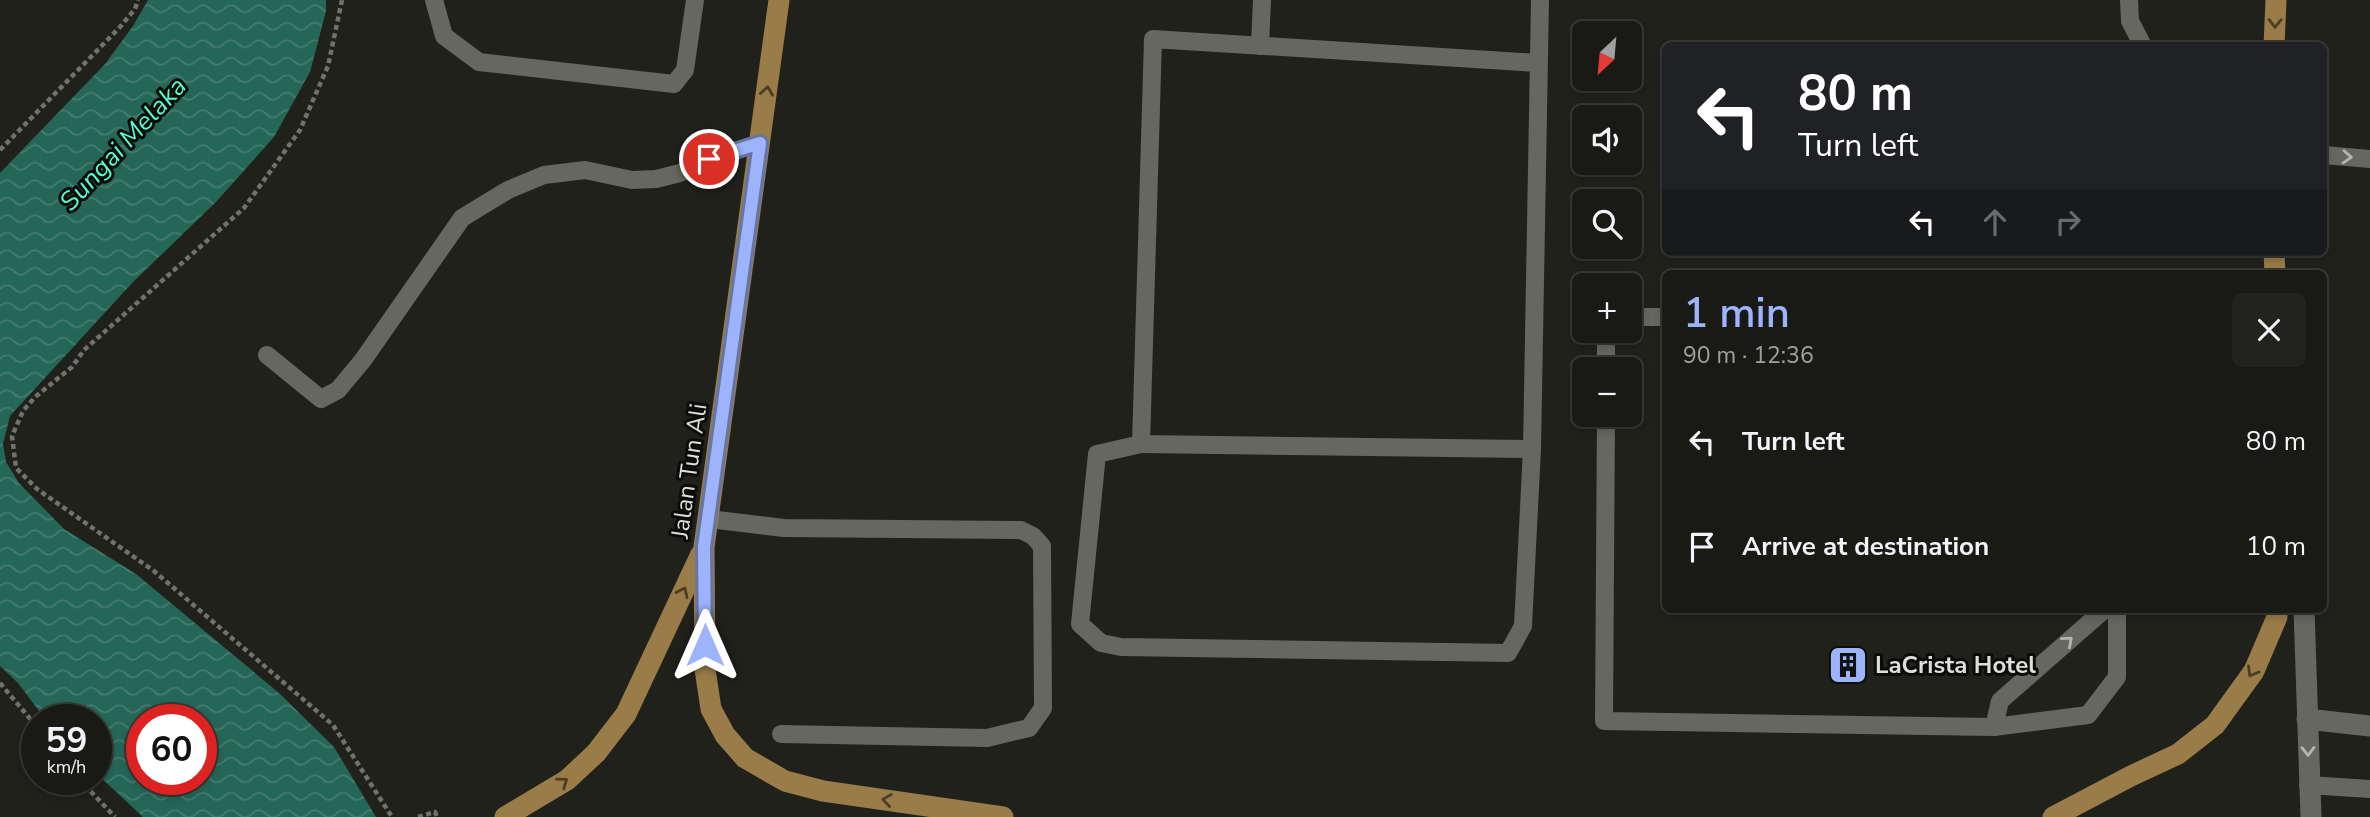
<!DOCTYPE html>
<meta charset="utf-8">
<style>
body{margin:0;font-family:"Nunito Sans",sans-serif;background:#22221e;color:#f1f3f6;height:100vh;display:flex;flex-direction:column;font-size:26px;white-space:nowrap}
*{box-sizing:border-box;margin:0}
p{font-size:23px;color:#9fa0a0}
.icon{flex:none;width:38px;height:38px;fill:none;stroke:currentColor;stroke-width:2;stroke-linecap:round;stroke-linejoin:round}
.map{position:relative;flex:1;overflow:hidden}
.sheet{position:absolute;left:1662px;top:270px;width:665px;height:343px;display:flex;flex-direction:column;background:#191915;border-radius:10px;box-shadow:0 4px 10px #0003,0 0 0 2px #373834}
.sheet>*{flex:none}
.top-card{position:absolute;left:1662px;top:42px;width:665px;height:214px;border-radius:10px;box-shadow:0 4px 10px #0003,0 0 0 2px #373834;background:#202124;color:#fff;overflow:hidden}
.needle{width:46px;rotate:206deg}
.fabs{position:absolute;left:1572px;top:21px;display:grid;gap:14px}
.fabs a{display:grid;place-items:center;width:70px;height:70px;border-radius:10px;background:#191915;box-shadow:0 4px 10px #0003,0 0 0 2px #373834;font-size:35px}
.speed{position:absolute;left:21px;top:704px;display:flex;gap:14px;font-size:35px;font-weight:700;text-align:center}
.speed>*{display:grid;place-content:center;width:91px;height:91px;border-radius:50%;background:#191915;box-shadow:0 4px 10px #0003,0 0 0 2px #373834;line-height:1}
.speed small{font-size:18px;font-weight:400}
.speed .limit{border:10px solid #d22;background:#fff;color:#111}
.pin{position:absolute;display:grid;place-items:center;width:60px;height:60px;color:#fff;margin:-30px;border:4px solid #fff;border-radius:50%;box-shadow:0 2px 7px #0007}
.me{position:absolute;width:77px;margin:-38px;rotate:0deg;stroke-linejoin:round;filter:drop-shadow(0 0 5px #0008)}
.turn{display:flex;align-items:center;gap:24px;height:147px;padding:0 21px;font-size:32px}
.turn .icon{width:91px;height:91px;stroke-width:2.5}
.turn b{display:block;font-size:49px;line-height:60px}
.lanes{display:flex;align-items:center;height:66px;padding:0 21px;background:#0003;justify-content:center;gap:35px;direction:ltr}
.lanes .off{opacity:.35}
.round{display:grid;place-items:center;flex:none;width:74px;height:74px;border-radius:10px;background:#22221e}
.head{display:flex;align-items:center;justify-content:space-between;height:119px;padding:0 21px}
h1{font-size:42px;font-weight:600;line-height:52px;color:#9db4fd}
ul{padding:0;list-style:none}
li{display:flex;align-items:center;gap:21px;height:105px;padding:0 21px}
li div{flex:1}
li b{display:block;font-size:26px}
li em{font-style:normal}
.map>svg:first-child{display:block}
</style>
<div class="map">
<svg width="2370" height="817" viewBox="0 0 2370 817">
<defs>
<pattern id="water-waves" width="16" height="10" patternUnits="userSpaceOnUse" patternTransform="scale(1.75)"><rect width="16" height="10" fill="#256757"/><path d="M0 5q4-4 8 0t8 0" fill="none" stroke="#447c6f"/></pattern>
</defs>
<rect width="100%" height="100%" fill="#21211c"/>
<path fill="url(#water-waves)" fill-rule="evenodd" d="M148,0H326V11L310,72L274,137L215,203L133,282L10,416L3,444L6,462L19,483L64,529L136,574L279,693L334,747L376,817H143L96,773V719H45L18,683L0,666V173L105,64L133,26ZM201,719V779H142V719Z"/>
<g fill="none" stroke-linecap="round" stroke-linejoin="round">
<g stroke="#71716d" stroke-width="4.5" stroke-dasharray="5 3.5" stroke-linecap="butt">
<path d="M342,0L328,66L300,130L244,208L84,350L72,367L35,397L23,411L12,436L16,468L37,489L154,571L333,725L392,817"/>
<path d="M0,150L120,27L135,9L138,0"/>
<path d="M0,683L37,727"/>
<path d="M79,779L115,817"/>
<path d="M418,817L435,812L437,817"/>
</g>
<g stroke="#676761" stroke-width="18">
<path d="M434,0L444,36L479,62L674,84L685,70L695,0"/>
<path d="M2129,0L2130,21L2143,46"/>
<path d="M1260,46L1262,0"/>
<path d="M1538,63L1153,39L1141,444L1097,454L1080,624L1101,643L1121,647L1508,653L1523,626L1532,449L1540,0"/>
<path d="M2324,155L2370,159"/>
<path d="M1629,317H1666"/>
<path d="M267,355L321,399L338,390L363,360L462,218L508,190L544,175L585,170L632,180L656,179L680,173L709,159L760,143"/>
<path d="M1606,369V331"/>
<path d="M1606,415L1604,721L1994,727L2088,715L2117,677V609"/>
<path d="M1141,444L1532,449"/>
<path d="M709,519L784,528L1021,530L1033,536L1042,546L1043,708L1029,728L987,738L781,734"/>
<path d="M1994,727L2000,701L2105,609"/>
<path d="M2308,785L2370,789"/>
</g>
<path stroke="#676761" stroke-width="21" d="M2307,719L2370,726"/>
<path stroke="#676761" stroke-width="21" d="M2304,609L2311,817"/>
<g stroke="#9a7c49" stroke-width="21">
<path d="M779,0L704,547L705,669L711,709L725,735L745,758L785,781L823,791L1003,817"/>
<path d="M2274,46L2276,0"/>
<path d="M2274,252L2275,273"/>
<path d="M505,817L567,780L596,753L626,714L701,554"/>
<path d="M2053,817L2131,776L2178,754L2215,725L2254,671L2277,617V609"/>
</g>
</g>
<defs><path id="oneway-chevron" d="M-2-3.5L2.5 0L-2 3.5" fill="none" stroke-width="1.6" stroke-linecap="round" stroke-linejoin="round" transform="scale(1.75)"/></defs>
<g stroke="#4b3e25">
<use href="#oneway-chevron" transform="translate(2275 23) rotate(91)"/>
<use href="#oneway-chevron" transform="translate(767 91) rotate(-82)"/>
<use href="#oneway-chevron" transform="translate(683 592) rotate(-65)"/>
<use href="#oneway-chevron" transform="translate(2252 672) rotate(120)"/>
<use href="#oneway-chevron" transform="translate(563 782) rotate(-36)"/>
<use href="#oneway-chevron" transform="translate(887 800) rotate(-172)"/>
</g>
<g stroke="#b4b5b0">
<use href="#oneway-chevron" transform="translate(2347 157) rotate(4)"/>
<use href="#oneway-chevron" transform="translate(2068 641) rotate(-41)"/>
<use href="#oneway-chevron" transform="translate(2308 751) rotate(89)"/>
</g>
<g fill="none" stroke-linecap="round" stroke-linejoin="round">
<g stroke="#6675a4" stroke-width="18">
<path id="route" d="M705,645L704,547L760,143L709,159"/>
</g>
<use href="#route" stroke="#9db4fd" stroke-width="12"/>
</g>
<defs>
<g id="building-square" transform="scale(2.0125)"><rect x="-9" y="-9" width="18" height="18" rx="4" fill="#9db4fd" stroke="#0b0b08"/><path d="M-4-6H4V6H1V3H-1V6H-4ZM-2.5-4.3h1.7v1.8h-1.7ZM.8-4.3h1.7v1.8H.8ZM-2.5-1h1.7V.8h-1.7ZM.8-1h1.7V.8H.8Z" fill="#111"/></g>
</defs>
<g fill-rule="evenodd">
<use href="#building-square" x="1848" y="665"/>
</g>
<g text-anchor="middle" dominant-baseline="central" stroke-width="6" stroke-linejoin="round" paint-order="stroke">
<g font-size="24" fill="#dedfdb" stroke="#0b0b08">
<text transform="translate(689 471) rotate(-82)">Jalan Tun Ali</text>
</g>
<g font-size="24" font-weight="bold" fill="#dedfdb" stroke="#0b0b08" text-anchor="start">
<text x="1875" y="665">LaCrista Hotel</text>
</g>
<g font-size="26" font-style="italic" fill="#53fed5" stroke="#0b0b08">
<text transform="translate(123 144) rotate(-47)">Sungai Melaka</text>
</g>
</g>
</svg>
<div class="fabs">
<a><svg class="needle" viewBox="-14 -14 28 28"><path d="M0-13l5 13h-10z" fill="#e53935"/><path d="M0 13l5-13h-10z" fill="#9fa0a0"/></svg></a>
<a><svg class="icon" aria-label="sound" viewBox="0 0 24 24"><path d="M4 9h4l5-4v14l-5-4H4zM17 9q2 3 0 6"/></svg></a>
<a><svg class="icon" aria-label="search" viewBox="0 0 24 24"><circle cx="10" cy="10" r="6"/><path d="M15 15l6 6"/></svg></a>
<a>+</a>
<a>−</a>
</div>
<div class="speed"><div>59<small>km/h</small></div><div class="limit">60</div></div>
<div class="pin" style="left:709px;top:159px;background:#d93025"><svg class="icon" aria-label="arrive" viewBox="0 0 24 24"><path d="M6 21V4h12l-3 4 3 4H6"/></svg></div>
<svg class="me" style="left:705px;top:645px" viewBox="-20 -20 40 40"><path d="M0-17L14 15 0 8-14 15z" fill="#9db4fd" stroke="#fff" stroke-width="4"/></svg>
<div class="top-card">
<div class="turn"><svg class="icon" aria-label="left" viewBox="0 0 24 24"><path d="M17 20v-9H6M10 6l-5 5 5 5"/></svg><div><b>80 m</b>Turn left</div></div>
<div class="lanes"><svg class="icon" aria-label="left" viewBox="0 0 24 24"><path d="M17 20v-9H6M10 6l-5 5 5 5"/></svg><svg class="icon off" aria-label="ahead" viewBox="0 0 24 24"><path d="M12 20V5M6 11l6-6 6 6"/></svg><svg class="icon off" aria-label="right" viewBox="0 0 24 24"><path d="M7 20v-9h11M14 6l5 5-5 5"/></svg></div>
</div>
<section class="sheet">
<div class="head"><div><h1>1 min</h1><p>90 m · 12:36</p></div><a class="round"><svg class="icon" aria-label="close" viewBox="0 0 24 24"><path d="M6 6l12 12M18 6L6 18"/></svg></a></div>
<ul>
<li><svg class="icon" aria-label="left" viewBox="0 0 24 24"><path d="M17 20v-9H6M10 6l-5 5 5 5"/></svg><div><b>Turn left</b></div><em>80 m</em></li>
<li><svg class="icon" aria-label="arrive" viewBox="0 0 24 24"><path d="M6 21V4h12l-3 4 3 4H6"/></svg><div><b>Arrive at destination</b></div><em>10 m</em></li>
</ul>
</section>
</div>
